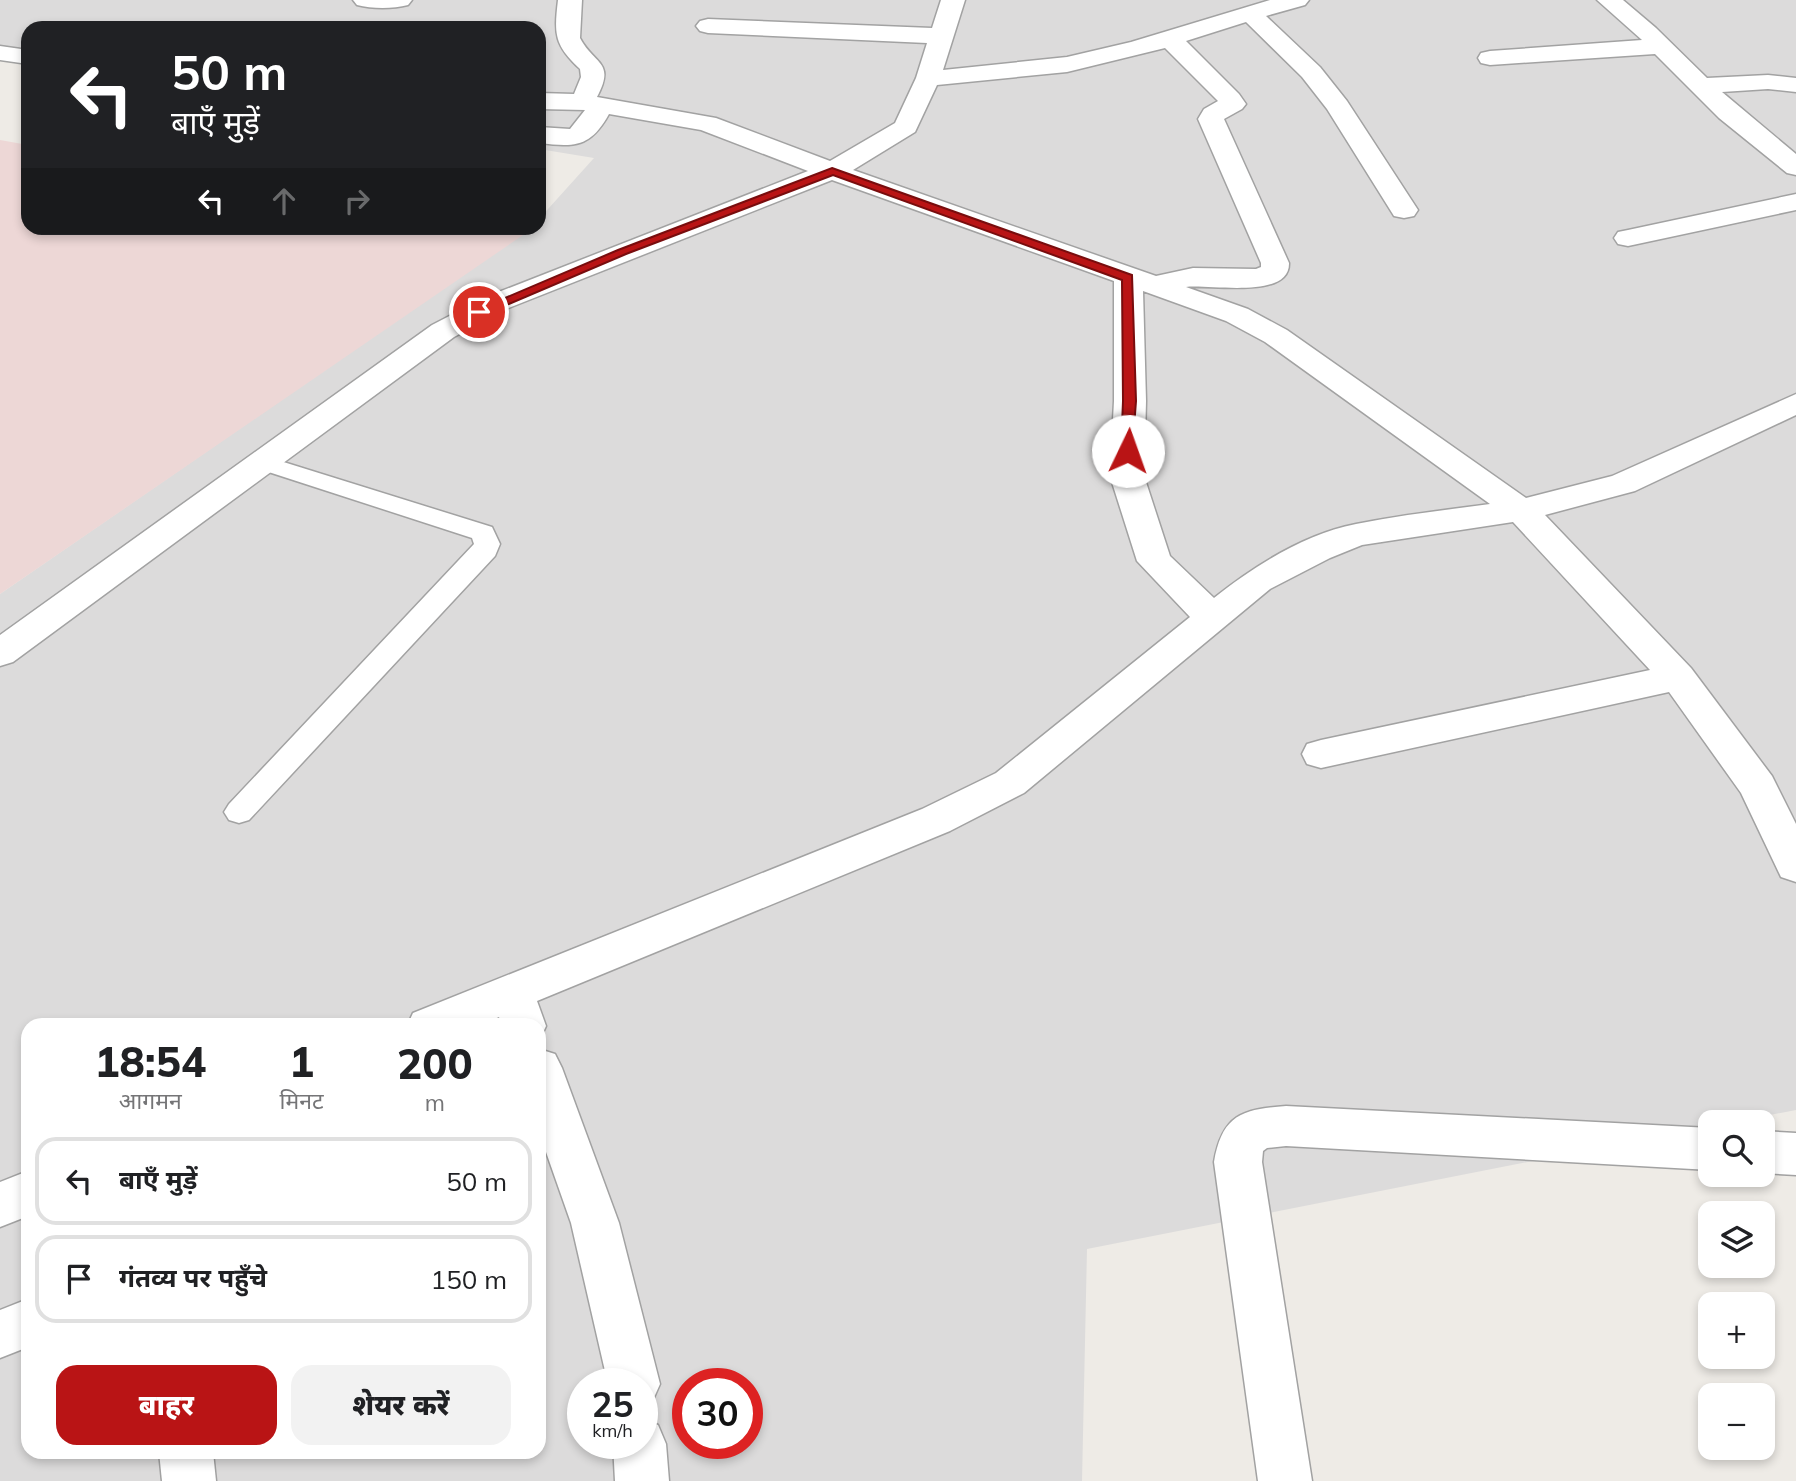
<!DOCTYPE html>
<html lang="hi">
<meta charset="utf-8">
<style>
body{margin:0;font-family:Mulish,"Noto Sans Devanagari",sans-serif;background:#f2f2f2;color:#202124;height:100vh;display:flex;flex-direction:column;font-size:26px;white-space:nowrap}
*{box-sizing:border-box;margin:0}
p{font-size:23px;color:#757577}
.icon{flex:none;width:38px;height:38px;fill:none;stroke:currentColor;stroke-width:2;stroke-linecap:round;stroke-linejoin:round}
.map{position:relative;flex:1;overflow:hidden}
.drawer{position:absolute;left:21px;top:1018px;width:525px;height:441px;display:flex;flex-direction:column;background:#fff;border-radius:21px;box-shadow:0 4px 10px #0003}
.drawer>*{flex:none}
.guide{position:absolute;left:21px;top:21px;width:525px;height:214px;border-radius:21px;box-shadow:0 4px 10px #0003;background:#202124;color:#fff;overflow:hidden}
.tools{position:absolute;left:1698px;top:1110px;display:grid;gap:14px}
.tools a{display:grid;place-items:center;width:77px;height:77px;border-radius:14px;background:#fff;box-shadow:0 4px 10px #0003;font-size:35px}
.speed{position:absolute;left:567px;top:1368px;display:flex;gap:14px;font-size:35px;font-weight:700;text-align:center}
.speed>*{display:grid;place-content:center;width:91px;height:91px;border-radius:50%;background:#fff;box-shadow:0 4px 10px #0003;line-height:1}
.speed small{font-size:18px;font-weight:400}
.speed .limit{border:10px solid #d22;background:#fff;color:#111}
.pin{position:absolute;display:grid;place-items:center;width:60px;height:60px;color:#fff;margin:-30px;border:4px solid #fff;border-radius:50%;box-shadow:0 2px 7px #0007}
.me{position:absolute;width:77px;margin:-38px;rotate:3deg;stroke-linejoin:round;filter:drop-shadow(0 0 5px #0008)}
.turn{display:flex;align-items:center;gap:24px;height:147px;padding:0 35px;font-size:32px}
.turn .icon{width:91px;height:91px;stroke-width:2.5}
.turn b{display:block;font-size:49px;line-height:60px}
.lanes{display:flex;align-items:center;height:66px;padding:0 35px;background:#0003;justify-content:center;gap:35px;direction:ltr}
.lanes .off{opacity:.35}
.eta{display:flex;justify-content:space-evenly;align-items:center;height:119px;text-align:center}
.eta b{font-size:42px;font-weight:800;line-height:49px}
.button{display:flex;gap:14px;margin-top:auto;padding:14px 35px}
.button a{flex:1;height:80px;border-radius:21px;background:#b91415;color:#fff;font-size:28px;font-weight:800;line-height:80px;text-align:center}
.button a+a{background:#f2f2f2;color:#202124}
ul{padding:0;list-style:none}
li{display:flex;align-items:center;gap:21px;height:88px;margin:0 14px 10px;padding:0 21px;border:4px solid #e0e0e0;border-radius:21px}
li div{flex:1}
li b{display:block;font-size:26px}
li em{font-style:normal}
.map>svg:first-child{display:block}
</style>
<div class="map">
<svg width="1796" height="1481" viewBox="0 0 1796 1481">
<rect width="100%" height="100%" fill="#eeebe6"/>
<path fill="#dcdbdb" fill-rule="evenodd" d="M0,0H1796V1110L1734,1122H1710V1126L1087,1249L1082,1481H0V594L531,228H539V219L594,158L539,149V28H28V62L0,57ZM28,1026H539V1452H28ZM583,1384H642V1444H583ZM688,1384H747V1444H688Z"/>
<path fill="#edd7d6" d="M0,140L28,145V228H493L526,233L0,594Z"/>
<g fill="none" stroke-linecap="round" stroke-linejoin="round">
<g stroke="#a2a2a2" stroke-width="3">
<path id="lane" d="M261,455L492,527L500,544L495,556L249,820L239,823L229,820L224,812L229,804L474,544L472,538L253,467L249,462L253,457Z"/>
</g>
<g stroke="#a2a2a2" stroke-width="3">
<g id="street">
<path d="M353,0H412L408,5C393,9 372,9 357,5Z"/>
<path d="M558,0H582L580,38C594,65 616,61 597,97L716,118L830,161L895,123L916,78L927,43L708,33L700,31L696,26L700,21L708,19L932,28L941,0H965L943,70L1067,57L1131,42L1270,0H1309L1305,5L1266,16L1320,67L1347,101L1418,210L1414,216L1404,218L1394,216L1327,109L1302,77L1246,22L1186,41L1239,94L1246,104L1242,109L1224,119L1289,263C1290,300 1209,284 1186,287L1248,309L1287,330L1526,498L1612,476L1796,394V415L1635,491L1545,515L1691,668L1772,776L1796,824V882L1781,877L1741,793L1669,692L1321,768L1307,764L1302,754L1307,744L1321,740L1650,670L1513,522L1362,545L1330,558L1270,589L1024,793L950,831L537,1001L546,1026L540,1039L539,1026H502L499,1017L478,1026H407L413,1013L922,809L996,773L1190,617L1137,561L1110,476L1114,401V281L832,180L506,309L454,337L13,662L0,666V635L432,325L486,297L808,171L701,130L609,114C590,148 575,147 539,143V127L570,129L585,110L539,109V93L574,94L581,77L580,69C554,45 554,34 558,0ZM1165,48L1218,101L1204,109L1198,119L1261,263V267L1256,269L1193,268L1156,276L853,170L915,132L937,85L1067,72ZM1143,291L1226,321L1265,342L1490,504C1446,510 1400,515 1356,524C1305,534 1254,566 1214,598L1170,556L1144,476L1146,401Z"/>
<path d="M1597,0H1623L1656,28L1707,78L1768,75L1796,78V92L1768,89L1722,92L1796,154V175L1787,173L1719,118L1655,54L1490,65L1481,63L1478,58L1481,53L1490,51L1642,40Z"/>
<path d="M0,46L28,50V64L0,60Z"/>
<path d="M1796,194V210L1628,246L1618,244L1614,238L1618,232L1628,230Z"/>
<path d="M539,1049L555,1054L562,1068L619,1223L660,1384L652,1402L642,1406V1384H608L571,1223L539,1132Z"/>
<path d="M1286,1106L1710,1128V1170L1286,1146L1267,1148L1263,1151L1262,1162L1312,1481H1258L1214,1162C1222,1115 1242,1109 1286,1106Z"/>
<path d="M1762,1131L1796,1133V1175L1762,1173Z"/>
<path d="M28,1171V1216L0,1227V1182Z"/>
<path d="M28,1299V1347L0,1358V1310Z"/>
<path d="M642,1419L658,1425L666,1444L669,1481H615L613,1444H642Z"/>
<path d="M159,1452H213L216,1481H162Z"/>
</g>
</g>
<use href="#lane" fill="#fff" fill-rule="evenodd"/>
<use href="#street" fill="#fff" fill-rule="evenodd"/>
</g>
<path fill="#b91415" stroke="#780d0e" stroke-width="2" d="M832,168L1132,275L1136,401L1132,454L1128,455L1121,451L1123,401L1122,280L833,175L626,254L483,315L472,312L618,250Z"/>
</svg>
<div class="tools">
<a><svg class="icon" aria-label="search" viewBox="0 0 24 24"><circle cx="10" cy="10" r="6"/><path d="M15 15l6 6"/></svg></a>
<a><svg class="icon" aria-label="layers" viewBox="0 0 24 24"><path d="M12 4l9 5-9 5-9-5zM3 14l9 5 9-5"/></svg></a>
<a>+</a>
<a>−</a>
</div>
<div class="speed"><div>25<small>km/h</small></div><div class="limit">30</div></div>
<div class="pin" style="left:479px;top:312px;background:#d93025"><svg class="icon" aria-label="arrive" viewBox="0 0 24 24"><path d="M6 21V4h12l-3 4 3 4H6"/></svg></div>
<svg class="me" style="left:1128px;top:451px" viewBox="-20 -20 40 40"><circle r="19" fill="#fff"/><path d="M0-13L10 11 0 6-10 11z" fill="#b91415"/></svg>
<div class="guide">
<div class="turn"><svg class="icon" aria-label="left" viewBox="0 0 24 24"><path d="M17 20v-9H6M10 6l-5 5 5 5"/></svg><div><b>50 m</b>बाएँ मुड़ें</div></div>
<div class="lanes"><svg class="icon" aria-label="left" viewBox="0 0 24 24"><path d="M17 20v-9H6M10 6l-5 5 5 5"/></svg><svg class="icon off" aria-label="ahead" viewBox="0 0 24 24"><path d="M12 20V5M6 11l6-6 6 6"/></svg><svg class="icon off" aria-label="right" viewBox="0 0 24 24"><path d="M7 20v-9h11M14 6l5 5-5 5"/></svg></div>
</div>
<section class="drawer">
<div class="eta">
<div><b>18:54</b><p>आगमन</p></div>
<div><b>1</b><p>मिनट</p></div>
<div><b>200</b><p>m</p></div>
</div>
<ul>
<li><svg class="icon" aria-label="left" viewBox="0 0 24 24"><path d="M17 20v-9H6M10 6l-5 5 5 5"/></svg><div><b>बाएँ मुड़ें</b></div><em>50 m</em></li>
<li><svg class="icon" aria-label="arrive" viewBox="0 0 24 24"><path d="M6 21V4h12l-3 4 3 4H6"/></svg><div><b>गंतव्य पर पहुँचे</b></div><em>150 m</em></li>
</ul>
<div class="button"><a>बाहर</a><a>शेयर करें</a></div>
</section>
</div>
